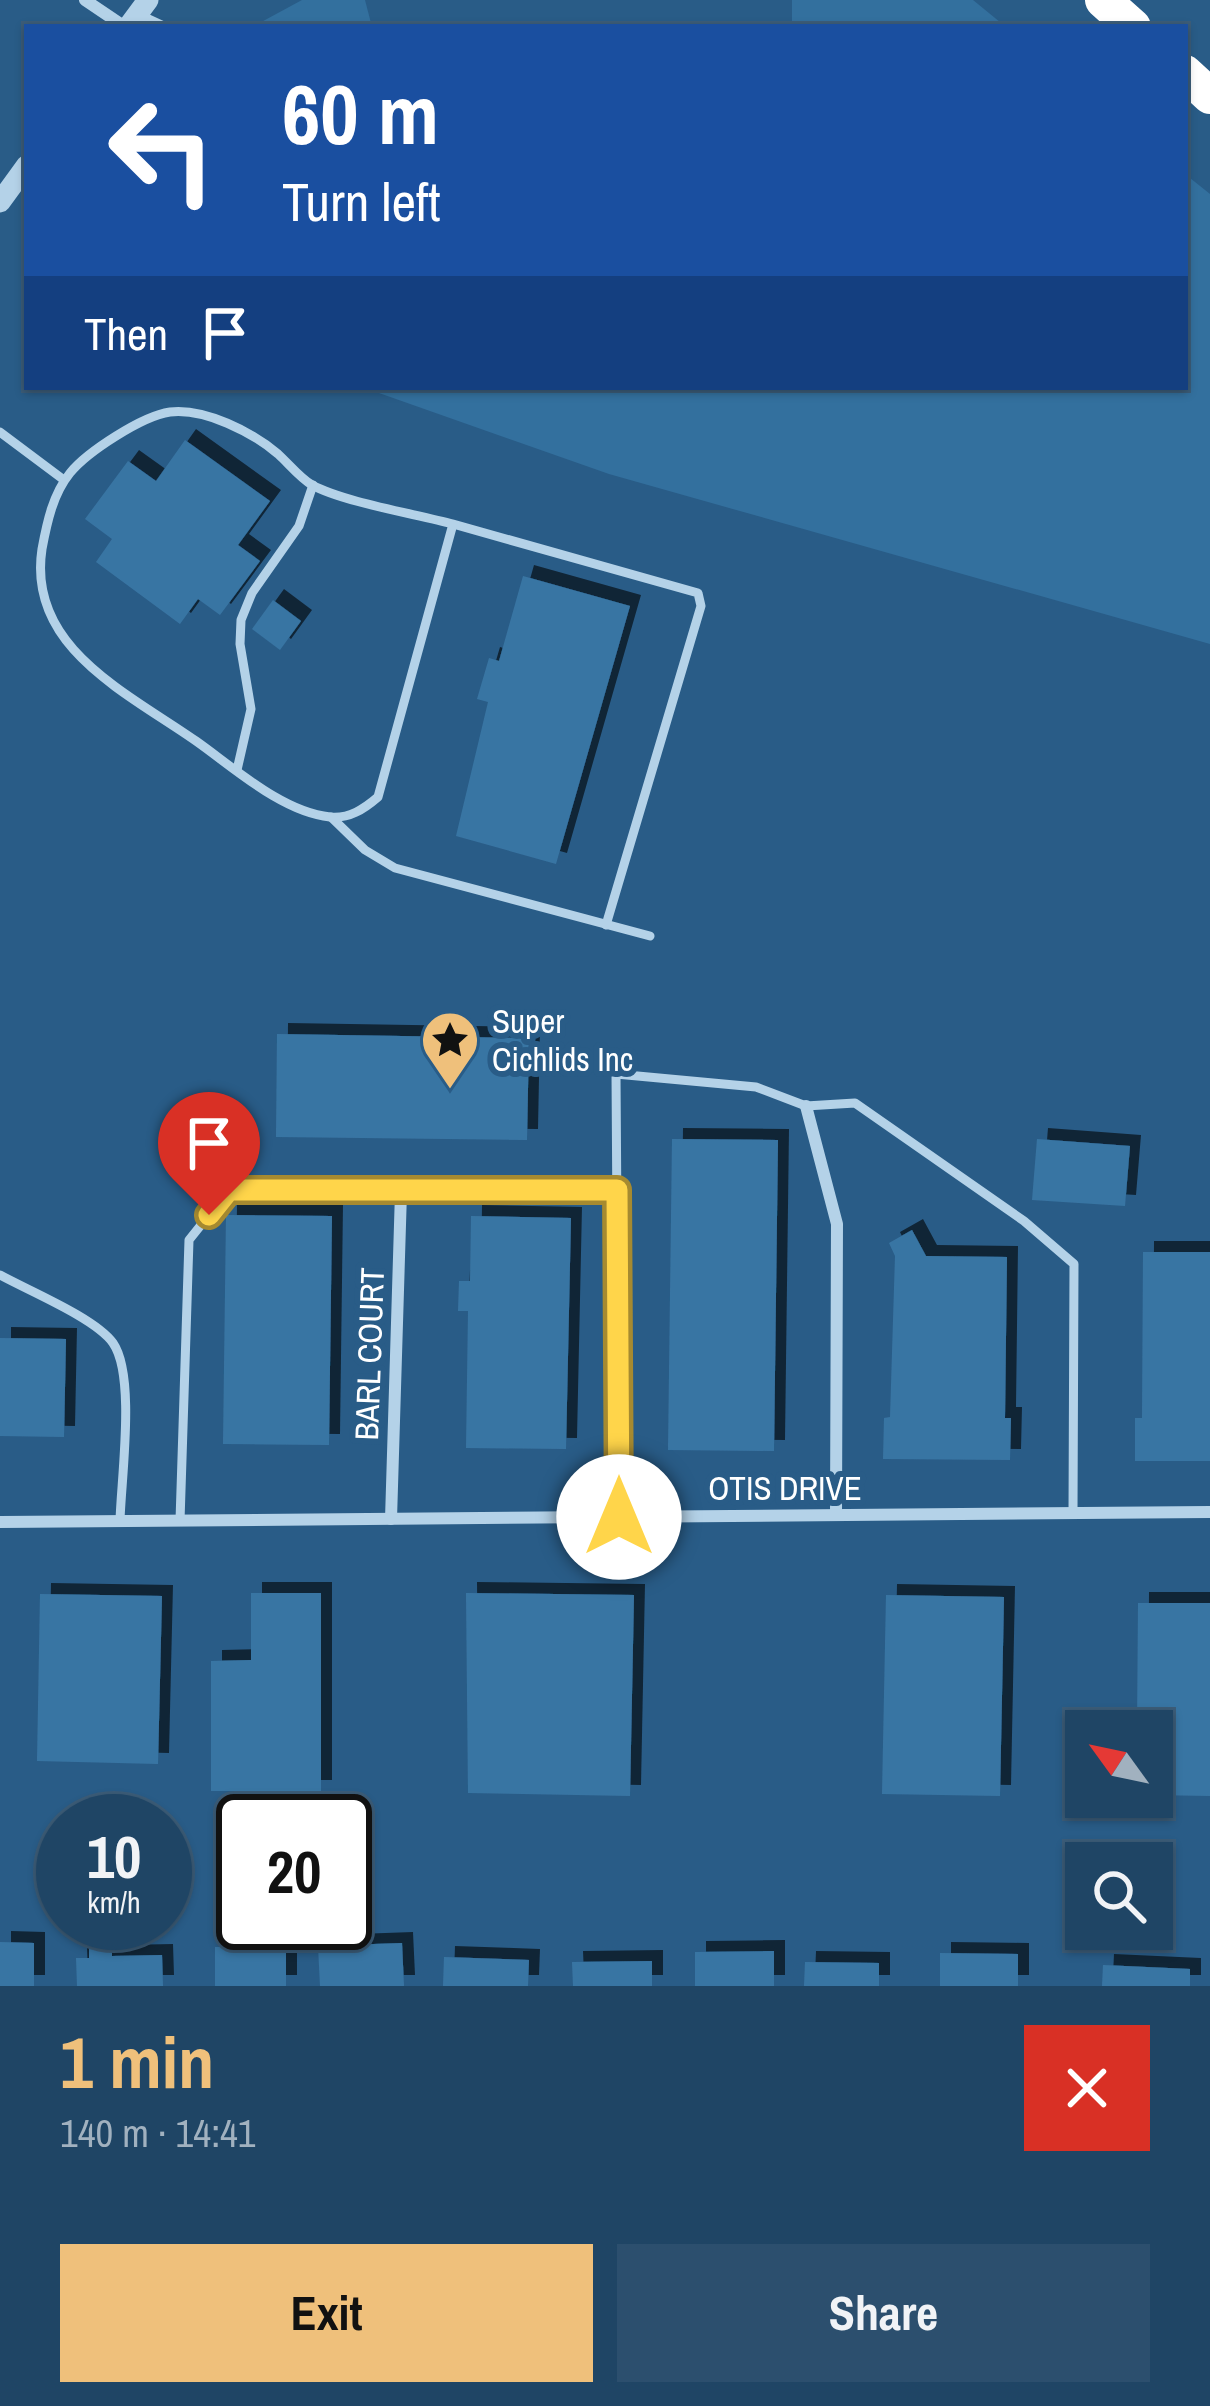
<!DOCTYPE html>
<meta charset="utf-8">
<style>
body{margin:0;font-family:"Archivo Narrow",sans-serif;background:#2c4f6e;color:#f1f3f6;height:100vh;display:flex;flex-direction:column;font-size:45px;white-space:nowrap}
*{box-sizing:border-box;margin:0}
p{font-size:39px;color:#a1b1bf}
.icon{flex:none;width:66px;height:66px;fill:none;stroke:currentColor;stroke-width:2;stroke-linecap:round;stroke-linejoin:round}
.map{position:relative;height:1986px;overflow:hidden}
.sheet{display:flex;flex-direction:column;background:#1f4565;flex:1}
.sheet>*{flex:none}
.hud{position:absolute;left:24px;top:24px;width:1164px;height:366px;border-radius:0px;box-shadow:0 3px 9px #0004,0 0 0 3px #3c5d79;background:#1a4fa0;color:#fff;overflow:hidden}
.needle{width:78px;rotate:303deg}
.controls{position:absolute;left:1065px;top:1710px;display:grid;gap:24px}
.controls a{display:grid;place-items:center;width:108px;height:108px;border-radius:0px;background:#1f4565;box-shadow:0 3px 9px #0004,0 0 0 3px #3c5d79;font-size:60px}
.speed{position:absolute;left:36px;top:1794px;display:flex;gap:24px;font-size:60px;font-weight:700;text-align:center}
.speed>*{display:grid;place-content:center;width:156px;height:156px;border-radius:50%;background:#1f4565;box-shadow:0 3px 9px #0004,0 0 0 3px #3c5d79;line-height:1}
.speed small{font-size:30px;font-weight:400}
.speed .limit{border:6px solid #111;border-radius:18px;background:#fff;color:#111}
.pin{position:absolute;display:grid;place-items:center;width:102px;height:102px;color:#fff;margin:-123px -51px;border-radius:50% 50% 50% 0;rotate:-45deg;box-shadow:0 0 12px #0007}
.pin .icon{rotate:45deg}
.me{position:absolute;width:132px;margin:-66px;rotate:0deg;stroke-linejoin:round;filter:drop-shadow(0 0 9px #0008)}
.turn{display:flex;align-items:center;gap:42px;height:252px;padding:0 60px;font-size:54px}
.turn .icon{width:156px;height:156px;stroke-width:2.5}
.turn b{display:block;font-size:84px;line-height:102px}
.then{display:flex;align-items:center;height:114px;padding:0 60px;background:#0003;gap:24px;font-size:45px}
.round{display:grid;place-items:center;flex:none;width:126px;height:126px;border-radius:0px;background:#2c4f6e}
.headline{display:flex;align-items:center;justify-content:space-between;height:204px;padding:0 60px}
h1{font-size:72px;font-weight:700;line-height:90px;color:#efc07b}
.cta{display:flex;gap:24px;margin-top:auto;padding:24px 60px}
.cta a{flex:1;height:138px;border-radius:0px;background:#efc07b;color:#111;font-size:48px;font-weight:700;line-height:138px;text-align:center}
.cta a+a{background:#2c4f6e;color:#f1f3f6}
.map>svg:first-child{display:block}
</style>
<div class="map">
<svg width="1210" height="1986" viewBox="0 0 1210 1986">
<defs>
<filter id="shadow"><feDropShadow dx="11" dy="-11" stdDeviation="0" flood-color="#0009"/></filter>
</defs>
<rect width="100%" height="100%" fill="#295c87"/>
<g fill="#33709e">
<path d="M302,0H365L372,27H252Z"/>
<path d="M792,0H973L1006,27H792Z"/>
<path d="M1185,174L1210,194V644L609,474L362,387H789L799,393L805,387H1185Z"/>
</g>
<g fill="#3975a3" filter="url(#shadow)">
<path d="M185,440L270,501L238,545L260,561L220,615L198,599L180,624L96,562L112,539L85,519L128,461L156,481Z"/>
<path d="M523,576L630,606L556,864L456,836L488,702L477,699L489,658L499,661Z"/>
<path d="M273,600L301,621L280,650L252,629Z"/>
<path d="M277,1034L529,1038L527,1140L276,1137Z"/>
<path d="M672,1139L778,1140L774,1451L668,1450Z"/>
<path d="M1037,1139L1130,1146L1125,1206L1032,1200Z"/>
<path d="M226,1215L332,1216L329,1445L223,1444Z"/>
<path d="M471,1216L571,1218L566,1449L466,1448L468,1311H458L459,1281H470Z"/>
<path d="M912,1230L926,1256L1007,1257L1005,1418H1011L1010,1460L883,1459L884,1418L890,1417L895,1256L889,1243Z"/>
<path d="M1143,1252H1210V1461H1135V1418H1142Z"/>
<path d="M0,1338L66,1339L64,1437L0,1436Z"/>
<path d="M251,1593H321V1791H211V1661L251,1660Z"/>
<path d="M466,1593L634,1595L630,1796L468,1793Z"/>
<path d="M40,1594L162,1596L158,1764L37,1761Z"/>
<path d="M886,1595L1004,1597L1000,1796L882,1794Z"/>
<path d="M1138,1603H1210V1796L1152,1795V1731H1137Z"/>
<path d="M89,1927H112V1956L162,1955L163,1986H77L76,1958H89Z"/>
<path d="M0,1942L34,1943V1986H0Z"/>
<path d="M402,1943L404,1986H320L318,1946Z"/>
<path d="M286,1946V1986H215V1947Z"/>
<path d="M774,1951V1986H695V1952Z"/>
<path d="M940,1953L1018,1954V1986H940Z"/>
<path d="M444,1957L529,1960L528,1986H443Z"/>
<path d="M652,1961V1986H573L572,1962Z"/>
<path d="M805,1962L879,1963V1986H804Z"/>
<path d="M1103,1965L1190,1969V1986H1102Z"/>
</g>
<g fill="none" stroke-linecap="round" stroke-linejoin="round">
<g stroke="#b4d2e8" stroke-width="9">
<path d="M138,14L166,27"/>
<path d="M0,432L64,480"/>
<path d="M453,524C416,514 343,502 312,485C300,478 289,464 278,454C252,432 205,408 170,412C142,416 87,452 70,473C53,494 47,522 42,549C27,647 126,692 196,741C233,767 282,812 330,817C349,819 364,809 378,797L453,524L698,593L701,606L606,925"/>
<path d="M237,770L251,709L240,644L241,620L252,593L299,526L313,485"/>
<path d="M331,817L365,850L395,868L650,936"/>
<path d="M0,1275C29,1291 95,1318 113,1343C136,1376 121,1479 120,1521"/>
<path d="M619,1517L616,1074L756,1087L806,1106L855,1103L1024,1221L1074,1264L1073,1514"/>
<path d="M180,1521L189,1240L229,1190H617"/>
</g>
<g stroke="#b4d2e8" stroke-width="12">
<path d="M85,0L125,27"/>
<path d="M806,1106L837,1224L836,1514"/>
<path d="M391,1519L401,1192"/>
<path d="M0,1522L1210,1512"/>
</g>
<g stroke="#b4d2e8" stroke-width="21">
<path d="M128,27L148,0"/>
<path d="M0,202L27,165"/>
</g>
<g stroke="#fff" stroke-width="36">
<path d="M1103,0L1133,27"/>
<path d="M1185,73L1210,96"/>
</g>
</g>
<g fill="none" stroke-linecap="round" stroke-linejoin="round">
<g stroke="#a68a30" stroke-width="30">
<path id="route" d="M209,1215L229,1190H617L619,1517"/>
</g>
<use href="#route" stroke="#ffd54a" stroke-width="21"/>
</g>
<defs>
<g id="sight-pin" transform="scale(3)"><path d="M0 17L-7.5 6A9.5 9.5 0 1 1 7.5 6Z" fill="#efc07b" stroke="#295c87"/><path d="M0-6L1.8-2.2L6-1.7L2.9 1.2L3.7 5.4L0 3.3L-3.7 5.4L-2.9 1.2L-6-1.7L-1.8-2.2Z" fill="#111"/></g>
</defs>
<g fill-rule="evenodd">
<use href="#sight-pin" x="450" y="1040"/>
</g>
<g text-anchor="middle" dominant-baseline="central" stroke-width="12" stroke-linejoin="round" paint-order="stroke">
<g font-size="33" fill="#fff" stroke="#295c87" text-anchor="start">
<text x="492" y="1021">Super<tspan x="492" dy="38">Cichlids Inc</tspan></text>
</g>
<g font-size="33" fill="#fff" stroke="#295c87">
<text transform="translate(369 1354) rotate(-88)">BARL COURT</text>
<text x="785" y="1488">OTIS DRIVE</text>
</g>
</g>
</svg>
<div class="controls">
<a><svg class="needle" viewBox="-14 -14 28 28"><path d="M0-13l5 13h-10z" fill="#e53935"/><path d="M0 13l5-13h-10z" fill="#a1b1bf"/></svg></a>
<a><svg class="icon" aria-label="search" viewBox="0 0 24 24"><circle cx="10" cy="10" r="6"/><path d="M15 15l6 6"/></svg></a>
</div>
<div class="speed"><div>10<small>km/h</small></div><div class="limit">20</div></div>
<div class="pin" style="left:209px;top:1215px;background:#d93025"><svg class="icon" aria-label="arrive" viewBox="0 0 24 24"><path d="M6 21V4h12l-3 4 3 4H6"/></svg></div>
<svg class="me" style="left:619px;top:1517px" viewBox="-20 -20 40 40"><circle r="19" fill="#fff"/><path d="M0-13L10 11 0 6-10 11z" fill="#ffd54a"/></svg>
<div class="hud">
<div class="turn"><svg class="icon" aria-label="left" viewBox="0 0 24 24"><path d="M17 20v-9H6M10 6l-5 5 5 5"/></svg><div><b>60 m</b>Turn left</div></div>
<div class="then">Then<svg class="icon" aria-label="arrive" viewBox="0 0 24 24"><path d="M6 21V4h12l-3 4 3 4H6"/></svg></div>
</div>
</div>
<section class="sheet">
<div class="headline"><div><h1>1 min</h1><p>140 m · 14:41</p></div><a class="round" style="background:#d93025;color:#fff"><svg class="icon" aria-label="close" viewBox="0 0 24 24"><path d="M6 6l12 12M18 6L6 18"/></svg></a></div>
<div class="cta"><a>Exit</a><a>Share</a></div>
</section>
